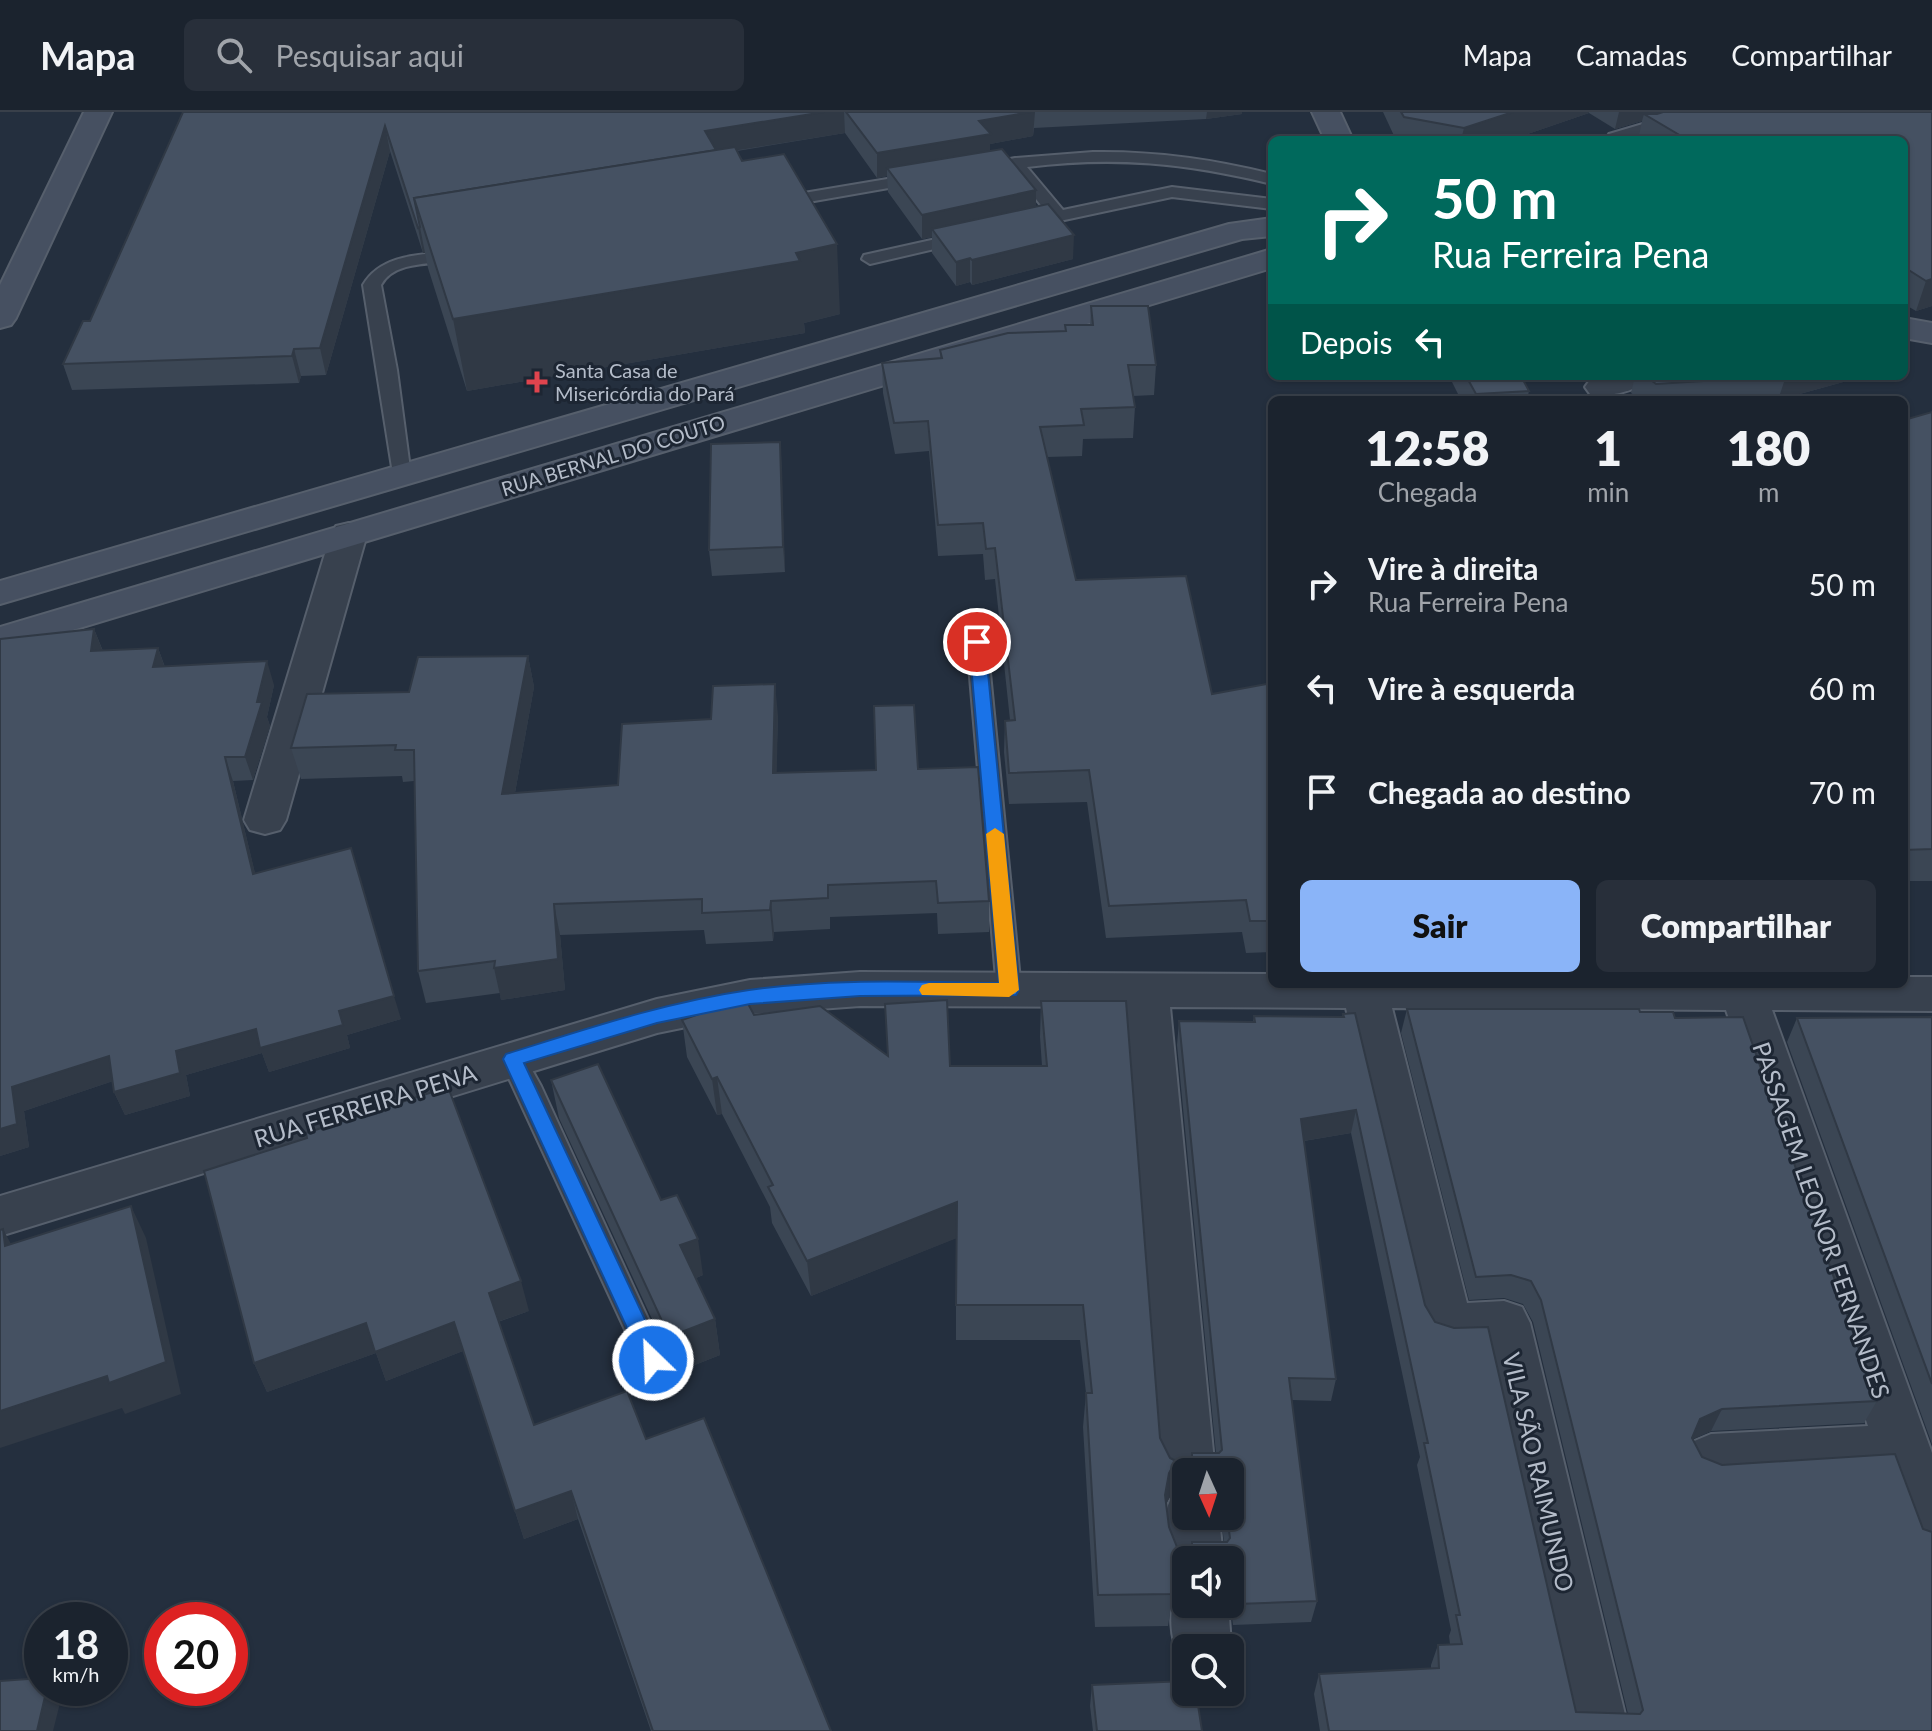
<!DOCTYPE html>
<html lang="pt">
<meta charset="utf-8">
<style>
body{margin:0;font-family:Lato,sans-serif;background:#282f3a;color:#f1f3f6;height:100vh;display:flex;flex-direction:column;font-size:30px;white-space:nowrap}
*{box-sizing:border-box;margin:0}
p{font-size:26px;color:#a0a4aa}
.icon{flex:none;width:44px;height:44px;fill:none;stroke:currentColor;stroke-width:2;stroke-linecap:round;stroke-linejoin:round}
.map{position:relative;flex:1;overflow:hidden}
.panel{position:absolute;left:1268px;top:284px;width:640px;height:592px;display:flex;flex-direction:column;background:#1b232e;border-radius:12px;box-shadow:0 2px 6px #0004,0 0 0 2px #39404a}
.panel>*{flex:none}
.hud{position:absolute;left:1268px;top:24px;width:640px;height:244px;border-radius:12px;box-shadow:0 2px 6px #0004,0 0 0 2px #39404a;background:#00695c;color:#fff;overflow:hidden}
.needle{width:52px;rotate:177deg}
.buttons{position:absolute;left:1172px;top:1346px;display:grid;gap:16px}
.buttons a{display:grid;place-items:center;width:72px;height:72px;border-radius:12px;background:#1b232e;box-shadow:0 2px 6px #0004,0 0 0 2px #39404a;font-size:40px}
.speed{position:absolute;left:24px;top:1490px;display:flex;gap:16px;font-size:40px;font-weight:700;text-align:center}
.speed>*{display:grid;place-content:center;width:104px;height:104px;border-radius:50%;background:#1b232e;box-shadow:0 2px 6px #0004,0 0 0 2px #39404a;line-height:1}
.speed small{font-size:20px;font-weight:400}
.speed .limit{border:12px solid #d22;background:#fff;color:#111}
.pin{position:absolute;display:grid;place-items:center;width:68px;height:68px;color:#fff;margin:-34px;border:4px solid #fff;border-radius:50%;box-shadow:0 2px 8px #0007}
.me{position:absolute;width:88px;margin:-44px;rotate:336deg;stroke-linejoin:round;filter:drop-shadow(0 0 6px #0008)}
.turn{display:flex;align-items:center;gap:28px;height:168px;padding:0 32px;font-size:36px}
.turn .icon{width:104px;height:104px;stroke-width:2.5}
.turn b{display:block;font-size:56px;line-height:68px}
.then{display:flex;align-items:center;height:76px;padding:0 32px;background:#0003;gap:16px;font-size:30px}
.eta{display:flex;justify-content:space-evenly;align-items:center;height:136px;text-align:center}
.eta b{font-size:48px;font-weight:800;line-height:56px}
.cta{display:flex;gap:16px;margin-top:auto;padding:16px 32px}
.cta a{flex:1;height:92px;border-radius:12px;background:#8ab4f8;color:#111;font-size:32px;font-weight:800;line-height:92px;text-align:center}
.cta a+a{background:#282f3a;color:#f1f3f6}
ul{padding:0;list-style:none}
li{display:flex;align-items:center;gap:24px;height:104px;padding:0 32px}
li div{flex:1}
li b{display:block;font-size:30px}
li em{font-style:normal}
header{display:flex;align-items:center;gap:48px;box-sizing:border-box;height:112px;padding:0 40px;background:#1b232e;border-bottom:2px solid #39404a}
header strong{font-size:38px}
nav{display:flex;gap:44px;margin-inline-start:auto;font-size:28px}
.search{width:560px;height:72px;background:#282f3a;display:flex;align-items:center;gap:20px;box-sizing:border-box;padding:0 28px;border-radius:12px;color:#a0a4aa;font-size:30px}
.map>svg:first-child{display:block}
</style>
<header>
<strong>Mapa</strong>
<div class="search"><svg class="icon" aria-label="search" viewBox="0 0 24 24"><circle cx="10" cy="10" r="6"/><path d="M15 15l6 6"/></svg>Pesquisar aqui</div>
<nav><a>Mapa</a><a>Camadas</a><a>Compartilhar</a></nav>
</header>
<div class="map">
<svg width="1932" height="1619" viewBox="0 0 1932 1619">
<rect width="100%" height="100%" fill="#242f3e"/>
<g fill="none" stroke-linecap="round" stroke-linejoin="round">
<g stroke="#565f6c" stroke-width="4">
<g id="lane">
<path d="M1093,40C1155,39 1212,47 1272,62V72C1185,51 1116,44 1027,55L1063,98L1172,75L1272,87V97L1172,85L1027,116L1019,111L1021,108L1048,102L1012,57L981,62L973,57L975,54L1015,46Z"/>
<path d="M917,62L923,64V70L780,95L772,90L780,85Z"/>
<path d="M963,121L971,126L969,129L870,152L862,147L864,143Z"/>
<path d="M456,139L462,140L464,144L462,148C437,153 395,147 381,173L397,258L411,364L401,370L394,368L363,173C382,141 423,143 456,139Z"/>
<path d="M977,523L987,530L1021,878L1018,884L1009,887L1000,884L997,878L967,530Z"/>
<path d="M513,937L522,940L541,974L667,1248L663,1257L653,1260L643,1257L639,1248L500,947L504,940Z"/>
</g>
</g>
<g stroke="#565f6c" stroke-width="4">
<g id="street">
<path d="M1683,0H1727L1723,6L1649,28H1605L1609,22Z"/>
<path d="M1602,264H1651C1640,279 1608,286 1590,282L1585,275L1590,268Z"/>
<path d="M349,411L362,414L367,422L286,708L280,718L265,722L250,718L244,708L331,422L336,414Z"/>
<path d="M860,860L1272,862V872H1904V865H1932V899L1772,898L1932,1341V1445L1912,1437L1884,1361L1711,1372L1692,1364L1684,1347L1692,1330L1711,1322L1868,1314L1726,898L1392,896L1467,1191L1504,1189L1522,1195L1530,1211L1629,1619H1569L1483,1234L1447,1236L1429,1230L1421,1214L1346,896L1170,895L1215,1360H1186V1404H1219L1223,1448H1186V1492H1228L1231,1532L1230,1536H1186V1554L1181,1552C1170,1525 1167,1500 1179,1473L1185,1470L1175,1467C1163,1440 1159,1412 1171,1386L1180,1382L1168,1378L1159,1360L1125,895L860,894L750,902L657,921L0,1124V1084L657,887L750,868Z"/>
</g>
</g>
<g stroke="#565f6c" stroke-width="4">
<g id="secondary">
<path d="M84,0H112L16,206L11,213L0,216V173Z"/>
<path d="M1312,0H1340L1353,28H1325Z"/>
<path d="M1272,106V124L1242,127L0,492V469L1229,112Z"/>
<path d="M1272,137V156L0,540V515Z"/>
<path d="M1904,206L1932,211V231L1904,226Z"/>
</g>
</g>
<use href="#lane" fill="#38414e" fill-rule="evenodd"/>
<use href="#street" fill="#38414e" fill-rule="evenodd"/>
<use href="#secondary" fill="#465061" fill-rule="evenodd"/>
</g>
<g fill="#3b4654">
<path d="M183,0H1242V2L1206,7L1034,16L1033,24L990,32V39L1036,95L1073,147L972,173L970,170L956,174L932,141V125L922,127L888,80L887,64L877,66L845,21L737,39L840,202L804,211L805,221L467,279L428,156L425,141H423L390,39L326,263L301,264L299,271L72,278L63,252L90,209Z"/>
<path d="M1383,0H1932V194L1916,199L1904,192V28H1638L1642,9L1615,17L1589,1L1510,28H1396Z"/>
<path d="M1091,194L1156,253L1154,283L1133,284L1135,295L1133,326L1083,327L1082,344L1047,345L1076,468L1212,582L1272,571V840L1246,841L1242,820L1106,826L1087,690L1009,692L1004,640L1005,609L1010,608L995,467L985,468L983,442L938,444L929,339L895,342L883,281L882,251L940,246V238L1065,219V213H1090Z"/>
<path d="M1449,264H1521L1529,279L1527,288H1461Z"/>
<path d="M1635,264H1865L1778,288H1640L1631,281Z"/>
<path d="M1932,300V769H1904V308Z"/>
<path d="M780,330L785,460L712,464L709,438Z"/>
<path d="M94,517L103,539L158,536L165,555L274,573L267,605L270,614L253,668L233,669L255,762L401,907L347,923L350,936L269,960L262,941L186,963L190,984L125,1003L114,980L113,969L24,999L29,1035L0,1044V527Z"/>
<path d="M528,544L534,575L515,681L618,673L778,604L776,661L918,657L989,789V820L938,822L937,801L830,805V817L774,820L773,829L706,832L704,818L560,823L565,878L501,888L500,881L426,891L418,859L414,669L403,670L402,664L301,667L291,636L409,580Z"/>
<path d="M1041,889L1160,1326L1172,1382L1166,1391L1177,1471L1173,1482L1168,1514L1095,1515L1083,1315L1086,1281L1080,1228H956V1126L811,1184L772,1111L770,1095L722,1002L717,1003L687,945L682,908L754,903L887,944L950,954H1042L1040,925Z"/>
<path d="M1407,897L1640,900L1675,906L1877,1289L1864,1311L1711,1319L1692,1327L1702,1345L1932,1619H1320L1314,1582L1319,1562L1431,1557V1553L1438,1533L1450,1532L1449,1524L1451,1518L1417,1353L1420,1345L1351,1021L1304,1029L1336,1267L1331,1289L1292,1288L1317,1489L1311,1510L1233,1513L1230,1491V1448H1189L1192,1430H1224L1221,1404H1230V1360H1189L1192,1341H1216L1177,933L1179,909L1253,910L1254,904L1342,905L1343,902L1425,1193L1576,1600L1628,1602L1533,1210L1523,1192L1504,1186L1469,1188L1401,921Z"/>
<path d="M1932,905V1332L1787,930L1797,906Z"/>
<path d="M551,968L661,1088L703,1163L696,1166L715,1207L720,1243L667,1264L665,1259L659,1222L559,1006Z"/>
<path d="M529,1199L498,1210L534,1313L646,1327L831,1619H651L578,1407L524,1427L463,1239L386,1269L376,1241L267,1280L254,1251Z"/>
<path d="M1092,1573L1202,1619H1093L1090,1594Z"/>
</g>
<g fill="#303945">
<path d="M824,0H844L845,21L707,43L705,19Z"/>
<path d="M1031,0H1035L1033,24L990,32V47L887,56V64L877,66V41L979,9Z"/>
<path d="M1207,0H1242V2L1206,7Z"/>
<path d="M1513,0H1589V1L1510,28H1461L1464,16Z"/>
<path d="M1619,0H1672L1651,6L1644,2L1642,9L1615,17Z"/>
<path d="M385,14L390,39L326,263L320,236Z"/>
<path d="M1036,78V102L932,117V125L922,127V103Z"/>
<path d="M420,115L425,141H423L418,116Z"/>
<path d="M1074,123L1073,147L972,173V148Z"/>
<path d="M837,132L840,202L804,211L805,221L467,279L453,207L796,141Z"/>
<path d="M970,146V170L956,174V150Z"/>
<path d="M1932,167V194L1916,199L1926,169Z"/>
<path d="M294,237L301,264L299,271L292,244Z"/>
<path d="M1786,264H1865L1778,288Z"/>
<path d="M780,330L782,355L785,460L783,435Z"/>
<path d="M94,517L103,540L91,539Z"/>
<path d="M158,536L166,559L153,555Z"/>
<path d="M528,544L534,575L509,714L502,682Z"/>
<path d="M267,549L274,573L267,605L270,614L253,668L245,645Z"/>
<path d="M775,572L778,604L776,693L773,661Z"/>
<path d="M225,645L233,669L261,786L253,762Z"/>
<path d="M771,789L774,820L773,829L770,798Z"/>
<path d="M554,792L560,823L565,878L501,888L494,856Z"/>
<path d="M394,884L401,907L347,923L350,936L269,960L262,941L186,963L190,984L125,1003L114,980L176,939L256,917L339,899Z"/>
<path d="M109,944L119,967L24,999L29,1035L0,1044V1017L12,975Z"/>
<path d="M717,965L722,1002L717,1003L712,967Z"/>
<path d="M1356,998L1351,1021L1297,1030L1301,1007Z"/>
<path d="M957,1090V1126L811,1184L807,1149Z"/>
<path d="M131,1094L146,1126L181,1282L125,1302L122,1296L0,1336V1299Z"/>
<path d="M3,1117L20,1149L5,1134Z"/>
<path d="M698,1127L703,1163L686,1170L680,1133Z"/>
<path d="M521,1169L529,1199L497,1210L489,1181Z"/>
<path d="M715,1207L720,1243L667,1264L661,1228Z"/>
<path d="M454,1210L463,1239L386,1269L376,1241L267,1280L254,1251L366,1211Z"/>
<path d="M1722,1297L1711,1319L1689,1329L1700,1307Z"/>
<path d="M1176,1349L1172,1382L1164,1395L1161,1416L1169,1361Z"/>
<path d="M571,1379L578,1407L524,1427L515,1399Z"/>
<path d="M1182,1438L1177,1471L1173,1482L1175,1460Z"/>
<path d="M47,1576H57L62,1583L53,1619H37Z"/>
</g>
<g fill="#455162" stroke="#303945" stroke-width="2">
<path d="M183,0H824L705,19L716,38L414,86L420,115L418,116L385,14L320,236L294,237L292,244L63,252L83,209H90Z"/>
<path d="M846,0H1031L979,9L991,22L877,41Z"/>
<path d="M1401,0H1513L1464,16L1404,5Z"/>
<path d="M1663,0H1932V167L1926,169L1904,155V28H1688L1644,2H1657Z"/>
<path d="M735,35L742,49L784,42L837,132L796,141L800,149L453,207L414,86Z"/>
<path d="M1002,37L1036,78L922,103L887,56Z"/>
<path d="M1048,92L1074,123L972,148L970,146L956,150L932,117Z"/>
<path d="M1091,194H1148L1156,253H1128L1135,295L1081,297L1084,313L1040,315L1076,468L1186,464L1212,582L1272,571V809H1250L1246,788L1109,794L1089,658L1009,661L1005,609L1015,608L995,436L986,437L983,411L938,413L928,309L894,311L882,251L942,246L940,238L1008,221L1066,219L1065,213H1093Z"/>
<path d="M1466,264H1521L1529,279L1476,282Z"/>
<path d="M1646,264H1786L1656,272Z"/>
<path d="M1767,283L1774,288H1749Z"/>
<path d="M1932,300V737L1904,738V308Z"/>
<path d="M780,330L783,435L709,438L711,332Z"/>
<path d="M94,517L91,539L158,536L153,555L267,549L257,590H262L245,645H225L253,762L351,736L394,884L339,899L343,913L260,936L256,917L176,939L180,961L114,980L109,944L12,975L17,1012L0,1017V527Z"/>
<path d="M528,544L502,682L618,673L622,612L711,607L713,574L775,572L773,661L876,658L874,594L914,593L918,657L978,655L989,789L938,791L936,769L828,773V786L771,789L770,798L702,801V787L554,792L558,847L494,856L495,849L418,859L414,638H395L396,633L291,636L307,582L409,580L418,545Z"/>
<path d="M745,886L754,903L820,894L888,944L885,892L947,888L950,954H1047L1041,889H1126L1160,1326L1170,1346L1176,1349L1169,1361L1165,1383L1169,1415L1177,1435L1182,1438L1175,1460L1173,1482L1098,1483L1086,1281H1092L1083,1193H956L957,1090L807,1149L768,1075L773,1073L717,965L712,967L682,908Z"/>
<path d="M1407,897H1639L1640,900H1673L1675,906L1743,905L1877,1289L1722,1297L1700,1307L1692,1326L1702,1345L1722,1353L1895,1342L1923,1417L1932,1420V1619H1329L1319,1562L1439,1556L1438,1533L1462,1532L1456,1503H1460L1424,1331H1428L1356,998L1301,1007L1336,1267L1289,1266L1317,1489L1237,1492L1235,1471L1230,1468V1448H1192V1430H1227L1230,1426L1227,1404H1230V1360H1192V1341H1219L1222,1338L1179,909L1255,910L1254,904L1344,905L1343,902L1355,901L1425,1193L1435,1210L1454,1216L1488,1215L1576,1600L1640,1602L1643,1598L1541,1188L1531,1169L1511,1163L1476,1165Z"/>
<path d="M1932,905V1272L1797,906Z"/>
<path d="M598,952L661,1088L677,1083L698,1127L680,1133L715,1207L661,1228L658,1223L663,1211L551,968Z"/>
<path d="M448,975L521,1169L489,1181L534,1313L627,1279L646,1327L704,1306L831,1619H653L571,1379L515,1399L454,1210L375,1240L366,1211L254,1251L204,1059L307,1026L306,1021Z"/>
<path d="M131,1094L166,1250L109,1271L107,1264L0,1299V1118L3,1117L5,1134Z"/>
<path d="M42,1566V1576H47L37,1619H0V1569Z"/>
<path d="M1186,1569V1580H1196L1202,1619H1097L1092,1573Z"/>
</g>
<path fill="#1a73e8" stroke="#114b97" stroke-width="2" d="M977,525L985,530L1019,878L1016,883L860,884L750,892L657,911L524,951L664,1248L661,1255L653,1257L645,1255L503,947L506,942C586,917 666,890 749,878C831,866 916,870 999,871L969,530Z"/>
<path fill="#f59e0b" d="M995,716L1004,722L1019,878L1009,885L922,883L919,878L922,873L929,871H999L986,722Z"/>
<path fill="#e0444e" stroke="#1d2633" stroke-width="3" d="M533 258h8v8h8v8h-8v8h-8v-8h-8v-8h8z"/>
<g text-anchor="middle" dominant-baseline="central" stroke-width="6" stroke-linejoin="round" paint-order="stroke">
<g font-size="20" fill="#b4bcc9" stroke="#1d2633" text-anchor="start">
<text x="555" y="258">Santa Casa de<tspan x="555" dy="23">Misericórdia do Pará</tspan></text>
</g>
<g font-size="20" fill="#b4bcc9" stroke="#1d2633">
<text transform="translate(613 343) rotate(-17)">RUA BERNAL DO COUTO</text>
</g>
<g font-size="24" fill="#b4bcc9" stroke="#1d2633">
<text transform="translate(365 993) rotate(-17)">RUA FERREIRA PENA</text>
<text transform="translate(1822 1108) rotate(71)">PASSAGEM LEONOR FERNANDES</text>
<text transform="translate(1539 1360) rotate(77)">VILA SÃO RAIMUNDO</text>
</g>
</g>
</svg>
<div class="buttons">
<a><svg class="needle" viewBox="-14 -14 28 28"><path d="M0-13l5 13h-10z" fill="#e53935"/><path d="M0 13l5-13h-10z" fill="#a0a4aa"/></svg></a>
<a><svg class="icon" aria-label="sound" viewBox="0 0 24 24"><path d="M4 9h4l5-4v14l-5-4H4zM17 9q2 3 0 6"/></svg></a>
<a><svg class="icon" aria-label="search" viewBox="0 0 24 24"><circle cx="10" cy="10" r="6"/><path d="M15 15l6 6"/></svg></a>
</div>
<div class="speed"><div>18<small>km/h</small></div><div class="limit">20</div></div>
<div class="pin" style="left:977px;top:530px;background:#d93025"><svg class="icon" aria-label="arrive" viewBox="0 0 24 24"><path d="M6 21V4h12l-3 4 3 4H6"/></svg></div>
<svg class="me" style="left:653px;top:1248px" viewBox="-20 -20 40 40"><circle r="17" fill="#1a73e8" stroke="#fff" stroke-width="3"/><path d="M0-11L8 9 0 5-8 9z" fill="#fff"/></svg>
<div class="hud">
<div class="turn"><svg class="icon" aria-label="right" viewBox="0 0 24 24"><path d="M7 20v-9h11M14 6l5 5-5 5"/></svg><div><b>50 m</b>Rua Ferreira Pena</div></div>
<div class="then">Depois<svg class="icon" aria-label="left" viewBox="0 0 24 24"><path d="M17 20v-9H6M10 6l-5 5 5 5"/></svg></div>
</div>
<section class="panel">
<div class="eta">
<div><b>12:58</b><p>Chegada</p></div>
<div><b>1</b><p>min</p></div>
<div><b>180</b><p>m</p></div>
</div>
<ul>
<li><svg class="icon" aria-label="right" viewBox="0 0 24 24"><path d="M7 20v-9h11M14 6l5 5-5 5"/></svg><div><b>Vire à direita</b><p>Rua Ferreira Pena</p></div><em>50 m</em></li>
<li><svg class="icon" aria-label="left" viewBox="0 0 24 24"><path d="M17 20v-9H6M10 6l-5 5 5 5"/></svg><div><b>Vire à esquerda</b></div><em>60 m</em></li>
<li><svg class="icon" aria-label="arrive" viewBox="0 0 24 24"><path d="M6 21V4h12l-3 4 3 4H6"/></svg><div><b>Chegada ao destino</b></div><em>70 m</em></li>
</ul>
<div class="cta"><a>Sair</a><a>Compartilhar</a></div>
</section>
</div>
